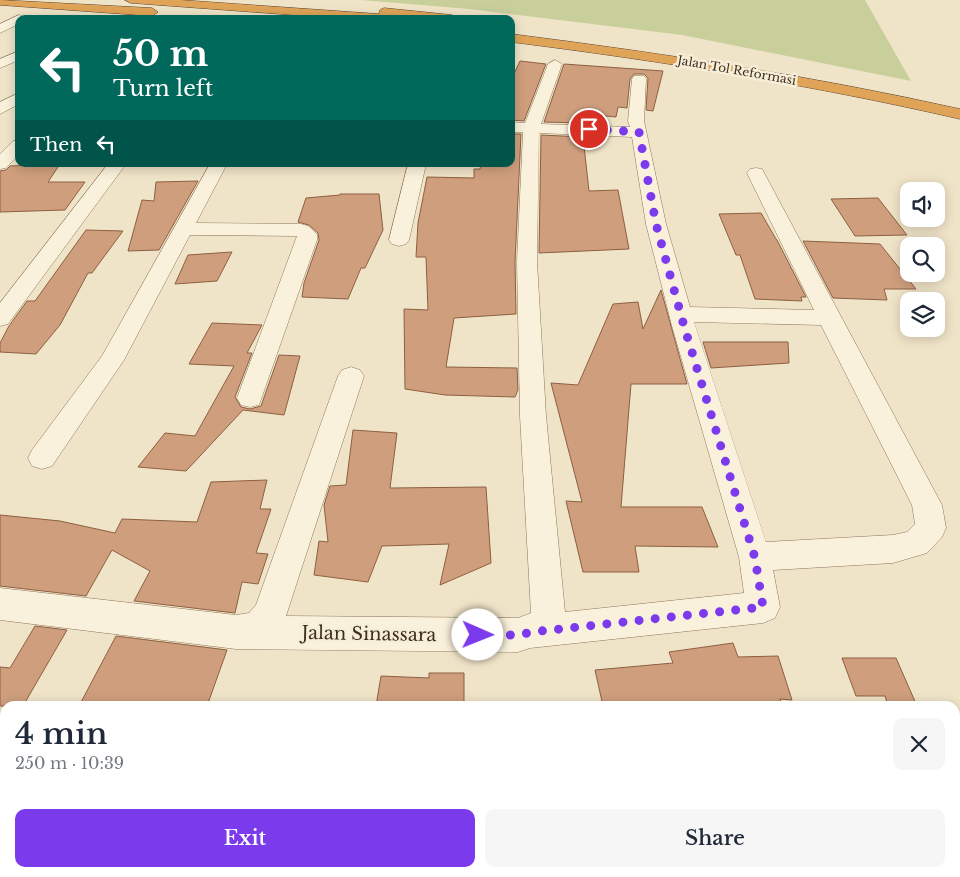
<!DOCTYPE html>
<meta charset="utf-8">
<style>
body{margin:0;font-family:"Libre Baskerville",serif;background:#f6f6f7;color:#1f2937;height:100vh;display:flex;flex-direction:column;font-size:19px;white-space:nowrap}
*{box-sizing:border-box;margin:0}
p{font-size:16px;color:#747a83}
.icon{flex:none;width:28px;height:28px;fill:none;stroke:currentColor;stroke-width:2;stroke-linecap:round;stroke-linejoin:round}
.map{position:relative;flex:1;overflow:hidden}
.details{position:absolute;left:0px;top:701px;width:960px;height:176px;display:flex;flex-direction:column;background:#fff;border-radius:15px 15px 0 0;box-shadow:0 2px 12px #0003}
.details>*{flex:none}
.top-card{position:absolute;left:15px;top:15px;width:500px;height:152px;border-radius:10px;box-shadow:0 2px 12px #0003;background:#00695c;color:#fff;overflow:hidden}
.controls{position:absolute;left:900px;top:182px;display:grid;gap:10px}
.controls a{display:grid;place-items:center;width:45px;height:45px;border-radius:10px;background:#fff;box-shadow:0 2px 12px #0003;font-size:25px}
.pin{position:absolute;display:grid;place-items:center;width:42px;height:42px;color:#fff;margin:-21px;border:2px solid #fff;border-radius:50%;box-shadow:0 1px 5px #0007}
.me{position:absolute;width:55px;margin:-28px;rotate:91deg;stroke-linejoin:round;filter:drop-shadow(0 0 4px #0008)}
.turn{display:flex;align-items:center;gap:18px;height:105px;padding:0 15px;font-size:22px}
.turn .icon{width:65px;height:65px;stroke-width:2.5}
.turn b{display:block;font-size:35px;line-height:42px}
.then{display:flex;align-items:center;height:48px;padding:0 15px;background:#0003;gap:10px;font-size:19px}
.round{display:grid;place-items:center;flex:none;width:52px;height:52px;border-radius:10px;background:#f6f6f7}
.overview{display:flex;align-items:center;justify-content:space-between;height:85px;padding:0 15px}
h1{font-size:30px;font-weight:600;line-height:38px}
.cta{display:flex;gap:10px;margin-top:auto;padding:10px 15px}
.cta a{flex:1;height:58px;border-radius:10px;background:#7c3aed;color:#fff;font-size:20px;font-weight:600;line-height:58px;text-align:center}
.cta a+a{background:#f6f6f7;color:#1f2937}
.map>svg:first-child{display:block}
</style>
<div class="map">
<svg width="960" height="877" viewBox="0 0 960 877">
<rect width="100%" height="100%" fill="#f0e4c8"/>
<path fill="#c9cf9b" d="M361,0H865L911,81L682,35L469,9Z"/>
<g fill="#cf9f7d" stroke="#8d5f41">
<path d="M520,61L546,64L524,121L511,120V80Z"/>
<path d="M564,64L663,71L653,111L646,110L648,78L644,74H634L630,79L627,108L618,107L616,117L578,113L580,123L544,122Z"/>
<path d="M511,134H521L515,262L516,314L454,318L446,367L517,368L518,390L515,397L445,395L405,389L404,309L428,310L426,257H416L418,223L427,177L474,178V169H480L481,164H511Z"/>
<path d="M541,135L583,137L589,191L618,190L629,249L539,253Z"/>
<path d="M60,164L48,182H85L65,210L0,212V171L6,170L10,166Z"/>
<path d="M198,181L159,250L128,251L142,200L154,201L156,182Z"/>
<path d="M340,194H379L383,230L365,268H361L348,299L302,297L304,283L319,240L318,233L309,225L298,222L306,198L340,195Z"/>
<path d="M878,198L907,235L855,236L831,199Z"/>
<path d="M761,213L776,239L777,240L806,297H801L802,301L755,299L740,255H736L719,214Z"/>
<path d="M86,230L123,231L92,273H88L60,325L36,354L0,352V343L9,326L27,301H35Z"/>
<path d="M803,241L880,244L916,289H884L887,300L833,298Z"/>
<path d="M232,252L217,281L175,284L188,255Z"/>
<path d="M661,290L687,384H631L621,507H702L718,547L635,546L639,572H583L566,501L582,502L551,383L578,385L613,304L638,302L643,329Z"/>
<path d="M212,323L262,325L247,353H252L235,397L241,407L250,409L261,406L279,355L300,356L284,415L243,410L186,471L138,467L165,433L195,436L234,366L189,364Z"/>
<path d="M703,342H788L789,363L711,368Z"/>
<path d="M353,430L397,433L390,488L486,487L491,563L440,585L449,544L382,546L368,582L314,575L319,541L328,542L324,505L330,486L346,485Z"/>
<path d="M267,480L260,509H271L256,553L268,554L258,584L242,582L235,613L134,601L150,571L112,550L86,596L0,586V515L60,521L115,533L122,519L197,522L211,482Z"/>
<path d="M35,626L67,630L23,706H0V667L10,668Z"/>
<path d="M116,636L227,650L207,706H79Z"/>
<path d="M733,643L738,657L778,656L792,700L780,699L782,706H603L595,670L673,663L669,652Z"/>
<path d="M842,658H896L917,706H888L885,696H856Z"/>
<path d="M429,673H464V706H376L381,676L429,678Z"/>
</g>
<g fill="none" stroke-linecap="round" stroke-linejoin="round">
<g stroke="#8d765c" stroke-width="1">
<g id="street">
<path d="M19,15L25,19H19V24L0,33V24Z"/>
<path d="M19,51V60L0,68V59Z"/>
<path d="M555,60L562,64L541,124L630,127L628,121L632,79L634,76H644L646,79L644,121L666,224L690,307L814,310L747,173L750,169L756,168L762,169L942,505L946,528L942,537L927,553L893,563L773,570L780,607L775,618L763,623L530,648L518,652L236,649L0,620V588L236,615L249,613L256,605L338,376L342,370L351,367L360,370L364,376L286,616L518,618L531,613L520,416L517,262L523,132H511V122L525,123L548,64ZM539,133L632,137L646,224L672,326L739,557L744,593L565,612L546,416L537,262ZM694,322L821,325L912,505L915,524L907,532L893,535L766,542Z"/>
<path d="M19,93V104L0,114V102Z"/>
<path d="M19,140V155L6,168L0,169V154L13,141Z"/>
<path d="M108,164H126L8,324L0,326V303Z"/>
<path d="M210,164H227L196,223L301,224L308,226L317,234V240L259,405L250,407L241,405L237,398L297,236L190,235L124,360L52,466L42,469L32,466L28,458L32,450L102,356Z"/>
<path d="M408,164H426L409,240L406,244L399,246L392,244L389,240Z"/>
<path d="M5,798V849L0,851V800Z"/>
<rect x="955" y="808" width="5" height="42"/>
<path d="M625,872H669L670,877H626Z"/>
</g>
</g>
<g stroke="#5b4430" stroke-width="1">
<g id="highway">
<path d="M0,0L152,8L158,12L152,16L0,5Z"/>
<path d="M125,0H180L379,14L380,10L384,8L452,15L458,19H348L131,3Z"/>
<path d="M511,34C662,53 812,76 960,109V119C812,85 662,61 511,42Z"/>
</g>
</g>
<use href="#street" fill="#faf1dc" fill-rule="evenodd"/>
<use href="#highway" fill="#e0a458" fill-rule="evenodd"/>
</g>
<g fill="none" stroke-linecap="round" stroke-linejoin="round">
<path stroke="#7c3aed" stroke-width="9" stroke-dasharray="0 16.2" d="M478,635H518L532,632L763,607L755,558L684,326L656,224L639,132L589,129"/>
</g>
<g text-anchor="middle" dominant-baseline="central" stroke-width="5" stroke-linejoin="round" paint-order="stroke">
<g font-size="12" fill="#3d2e20" stroke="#f7eed8">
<text transform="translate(737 70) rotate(10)">Jalan Tol Reformasi</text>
</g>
<g font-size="18" fill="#3d2e20" stroke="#f7eed8">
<text transform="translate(369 634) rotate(1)">Jalan Sinassara</text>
</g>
</g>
</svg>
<div class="controls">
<a><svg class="icon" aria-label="sound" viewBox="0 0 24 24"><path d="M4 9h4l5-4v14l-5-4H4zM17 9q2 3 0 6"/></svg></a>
<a><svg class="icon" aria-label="search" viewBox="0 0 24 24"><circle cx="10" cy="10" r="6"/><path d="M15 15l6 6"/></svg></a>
<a><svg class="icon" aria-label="layers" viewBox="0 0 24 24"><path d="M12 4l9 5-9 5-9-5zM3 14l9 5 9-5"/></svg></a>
</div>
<div class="pin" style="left:589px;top:129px;background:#d93025"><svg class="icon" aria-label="arrive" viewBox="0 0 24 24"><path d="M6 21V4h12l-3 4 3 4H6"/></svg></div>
<svg class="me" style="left:478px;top:635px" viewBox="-20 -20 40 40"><circle r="19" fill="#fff"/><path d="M0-13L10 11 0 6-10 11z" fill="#7c3aed"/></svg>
<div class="top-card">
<div class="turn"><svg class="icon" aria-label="left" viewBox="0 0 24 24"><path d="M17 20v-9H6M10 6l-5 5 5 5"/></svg><div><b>50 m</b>Turn left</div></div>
<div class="then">Then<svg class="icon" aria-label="left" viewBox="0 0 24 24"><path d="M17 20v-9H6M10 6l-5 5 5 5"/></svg></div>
</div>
<section class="details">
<div class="overview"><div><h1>4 min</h1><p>250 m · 10:39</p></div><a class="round"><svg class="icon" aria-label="close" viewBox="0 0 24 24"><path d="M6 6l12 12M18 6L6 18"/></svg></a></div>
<div class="cta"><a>Exit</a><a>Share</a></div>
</section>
</div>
